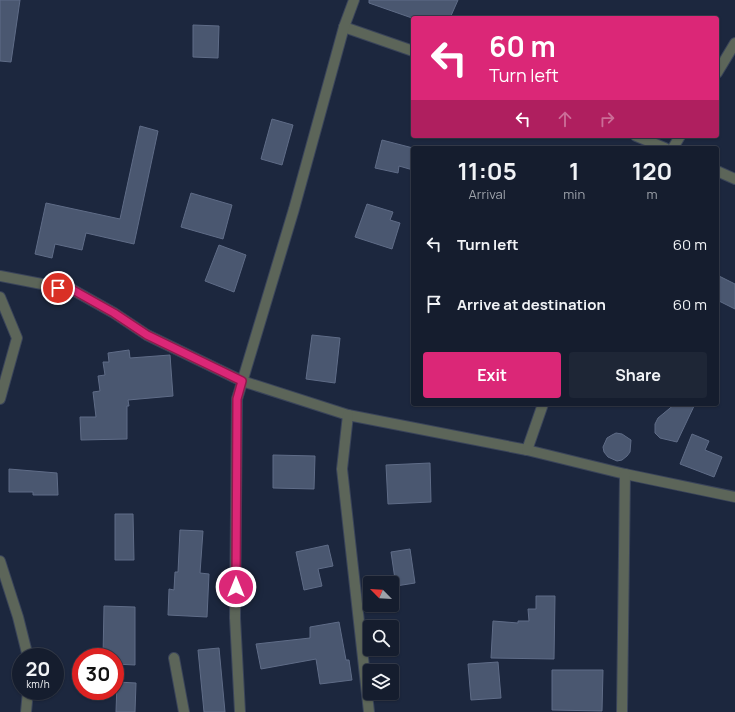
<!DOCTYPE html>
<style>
body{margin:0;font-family:Manrope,sans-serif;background:#1e2636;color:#f1f3f6;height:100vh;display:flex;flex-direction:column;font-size:15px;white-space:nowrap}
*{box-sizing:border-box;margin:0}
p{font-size:13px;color:#9da2aa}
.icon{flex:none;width:22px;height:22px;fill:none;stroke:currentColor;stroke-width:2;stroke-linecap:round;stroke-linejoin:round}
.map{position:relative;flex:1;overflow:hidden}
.sheet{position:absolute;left:411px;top:146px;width:308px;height:260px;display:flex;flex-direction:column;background:#151d2e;border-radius:4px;box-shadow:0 1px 3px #0004,0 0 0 1px #343b4a}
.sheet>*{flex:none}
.banner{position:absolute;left:411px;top:16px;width:308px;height:122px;border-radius:4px;box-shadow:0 1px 3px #0004,0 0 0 1px #343b4a;background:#db2777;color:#fff;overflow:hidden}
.needle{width:26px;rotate:294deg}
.controls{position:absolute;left:363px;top:576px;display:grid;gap:8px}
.controls a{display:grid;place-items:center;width:36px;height:36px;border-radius:4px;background:#151d2e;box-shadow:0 1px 3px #0004,0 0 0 1px #343b4a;font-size:20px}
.speed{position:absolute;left:12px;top:648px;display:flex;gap:8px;font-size:20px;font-weight:700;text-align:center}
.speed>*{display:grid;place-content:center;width:52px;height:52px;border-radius:50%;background:#151d2e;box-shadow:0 1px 3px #0004,0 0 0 1px #343b4a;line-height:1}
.speed small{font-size:10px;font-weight:400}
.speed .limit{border:6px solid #d22;background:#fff;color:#111}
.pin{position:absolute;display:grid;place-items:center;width:34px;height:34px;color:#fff;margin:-17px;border:2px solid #fff;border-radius:50%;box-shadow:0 1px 4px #0007}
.me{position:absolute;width:44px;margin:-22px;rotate:0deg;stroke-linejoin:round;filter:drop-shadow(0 0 3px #0008)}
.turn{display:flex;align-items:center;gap:14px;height:84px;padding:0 12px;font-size:18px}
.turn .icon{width:52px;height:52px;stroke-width:2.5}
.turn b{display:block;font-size:28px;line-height:34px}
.lanes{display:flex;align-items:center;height:38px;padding:0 12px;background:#0003;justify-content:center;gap:20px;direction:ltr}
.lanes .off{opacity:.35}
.eta{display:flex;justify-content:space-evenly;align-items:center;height:68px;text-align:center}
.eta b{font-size:24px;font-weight:700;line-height:28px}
.primary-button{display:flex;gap:8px;margin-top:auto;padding:8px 12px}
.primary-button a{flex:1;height:46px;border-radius:4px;background:#db2777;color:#fff;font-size:16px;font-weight:700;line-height:46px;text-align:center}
.primary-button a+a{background:#1e2636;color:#f1f3f6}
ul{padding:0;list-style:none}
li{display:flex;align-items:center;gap:12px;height:60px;padding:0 12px}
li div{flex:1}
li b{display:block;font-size:15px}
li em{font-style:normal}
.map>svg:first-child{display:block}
</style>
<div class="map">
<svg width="735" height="712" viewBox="0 0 735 712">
<rect width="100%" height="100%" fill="#1c273e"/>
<g fill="#4a5770" stroke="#5f6c87">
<path d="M0,0H20L11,62L0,61Z"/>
<path d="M369,0H458L450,18H412L369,3Z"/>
<path d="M193,25L219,26L218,58L193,57Z"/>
<path d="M272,119L293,125L282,165L261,159Z"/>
<path d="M140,126L158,131L134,244L86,233L82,250L55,244L52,258L35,254L46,203L120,219Z"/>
<path d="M382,140L413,148V170L399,166L398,173L375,168Z"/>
<path d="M191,193L232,205L223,239L181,227Z"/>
<path d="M367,204L393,212L390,220L400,223L392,249L355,237Z"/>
<path d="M219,245L246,255L234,292L205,281Z"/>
<path d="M717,275L735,284V309L717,300Z"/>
<path d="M312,335L340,338L335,383L306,379Z"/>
<path d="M129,350L130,358L170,355L173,396L128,400L129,406H127V439L81,440L80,417H96L93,392L100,391L98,376L105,375L103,362H109L108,353Z"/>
<path d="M675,404H695L677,442L660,438L655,433V424L658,418Z"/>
<path d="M616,433L622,434L631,440L630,452L627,456L622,460L617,461L608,457L604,452L603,447L607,438L612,435Z"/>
<path d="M692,434L709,441L705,450L722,457L714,477L680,464Z"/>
<path d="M273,455L315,456L314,489L273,488Z"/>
<path d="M430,463L431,502L388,504L386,465Z"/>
<path d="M9,469L57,473L58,495H33V492H9Z"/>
<path d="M115,514H133L134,560H115Z"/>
<path d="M180,530L203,531L200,573L209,574L207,617L168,615L169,589L174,590L175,572H178Z"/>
<path d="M328,545L333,566L318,569L322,586L304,590L296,552Z"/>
<path d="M410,549L415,583L396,586L391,552Z"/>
<path d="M536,596H555L554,659L491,658L493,621L518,623V621H529L528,609H536Z"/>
<path d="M104,606L135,607V665L115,664V657H103Z"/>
<path d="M339,622L346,660H349L352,680L320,684L316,659L261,669L256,644L310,638V627Z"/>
<path d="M219,648L225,712H204L198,650Z"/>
<path d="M498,662L501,698L471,700L468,664Z"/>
<path d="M552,670H603L602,711L552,710Z"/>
<path d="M117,682L136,683L135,712H116Z"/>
</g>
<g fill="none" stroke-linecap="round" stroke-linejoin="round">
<g stroke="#3a445a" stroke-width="12">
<g id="minor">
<path d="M344,27L413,51"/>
<path d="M717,73L735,43"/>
<path d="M636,136L665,148"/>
<path d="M673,148L680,136"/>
<path d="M717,171L735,179"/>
<path d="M0,276L73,290L114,313L147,335L242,381L348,415L527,450L625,474L735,497"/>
<path d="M0,297L17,338L0,399"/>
<path d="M348,415L342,469L369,712"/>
<path d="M527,450L543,404"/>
<path d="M0,561L18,617L28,657"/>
<path d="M174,658L184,712"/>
<path d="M26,712L28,691"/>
<path d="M240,712L235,618L237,399L294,209L344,27L354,0"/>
<path d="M622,712L625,474"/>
</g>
</g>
<use href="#minor" stroke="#5c6559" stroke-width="10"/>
</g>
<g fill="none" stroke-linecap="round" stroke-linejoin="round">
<g stroke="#8e194d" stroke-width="10">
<path id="route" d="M58,288L73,290L114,313L147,335L242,381L237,399L236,587"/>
</g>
<use href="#route" stroke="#db2777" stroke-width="7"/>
</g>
</svg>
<div class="controls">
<a><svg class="needle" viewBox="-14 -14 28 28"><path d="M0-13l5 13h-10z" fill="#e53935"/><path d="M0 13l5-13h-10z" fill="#9da2aa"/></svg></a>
<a><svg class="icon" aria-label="search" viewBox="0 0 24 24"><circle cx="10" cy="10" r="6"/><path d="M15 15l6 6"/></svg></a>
<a><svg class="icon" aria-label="layers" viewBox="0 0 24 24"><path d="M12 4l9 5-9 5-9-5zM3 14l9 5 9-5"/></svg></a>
</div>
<div class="speed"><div>20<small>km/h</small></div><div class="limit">30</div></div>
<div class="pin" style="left:58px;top:288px;background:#d93025"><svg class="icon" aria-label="arrive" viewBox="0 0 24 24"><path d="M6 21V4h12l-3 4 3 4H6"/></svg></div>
<svg class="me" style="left:236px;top:587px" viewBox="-20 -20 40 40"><circle r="17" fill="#db2777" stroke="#fff" stroke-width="3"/><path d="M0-11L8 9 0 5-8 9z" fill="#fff"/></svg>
<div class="banner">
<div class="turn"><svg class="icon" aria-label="left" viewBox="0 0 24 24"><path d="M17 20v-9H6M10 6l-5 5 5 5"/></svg><div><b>60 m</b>Turn left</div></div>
<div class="lanes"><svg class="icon" aria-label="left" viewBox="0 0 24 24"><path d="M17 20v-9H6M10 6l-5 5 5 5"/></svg><svg class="icon off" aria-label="ahead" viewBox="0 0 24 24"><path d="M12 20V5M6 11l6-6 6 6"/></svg><svg class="icon off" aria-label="right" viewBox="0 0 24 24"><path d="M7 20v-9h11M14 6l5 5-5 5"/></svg></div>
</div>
<section class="sheet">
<div class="eta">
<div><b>11:05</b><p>Arrival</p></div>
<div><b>1</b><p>min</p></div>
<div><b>120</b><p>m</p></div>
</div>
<ul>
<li><svg class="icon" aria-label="left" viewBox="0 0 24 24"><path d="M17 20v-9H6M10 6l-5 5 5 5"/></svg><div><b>Turn left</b></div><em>60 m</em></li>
<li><svg class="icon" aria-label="arrive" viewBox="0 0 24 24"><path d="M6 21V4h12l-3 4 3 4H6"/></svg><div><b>Arrive at destination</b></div><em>60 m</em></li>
</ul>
<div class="primary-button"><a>Exit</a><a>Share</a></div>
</section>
</div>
